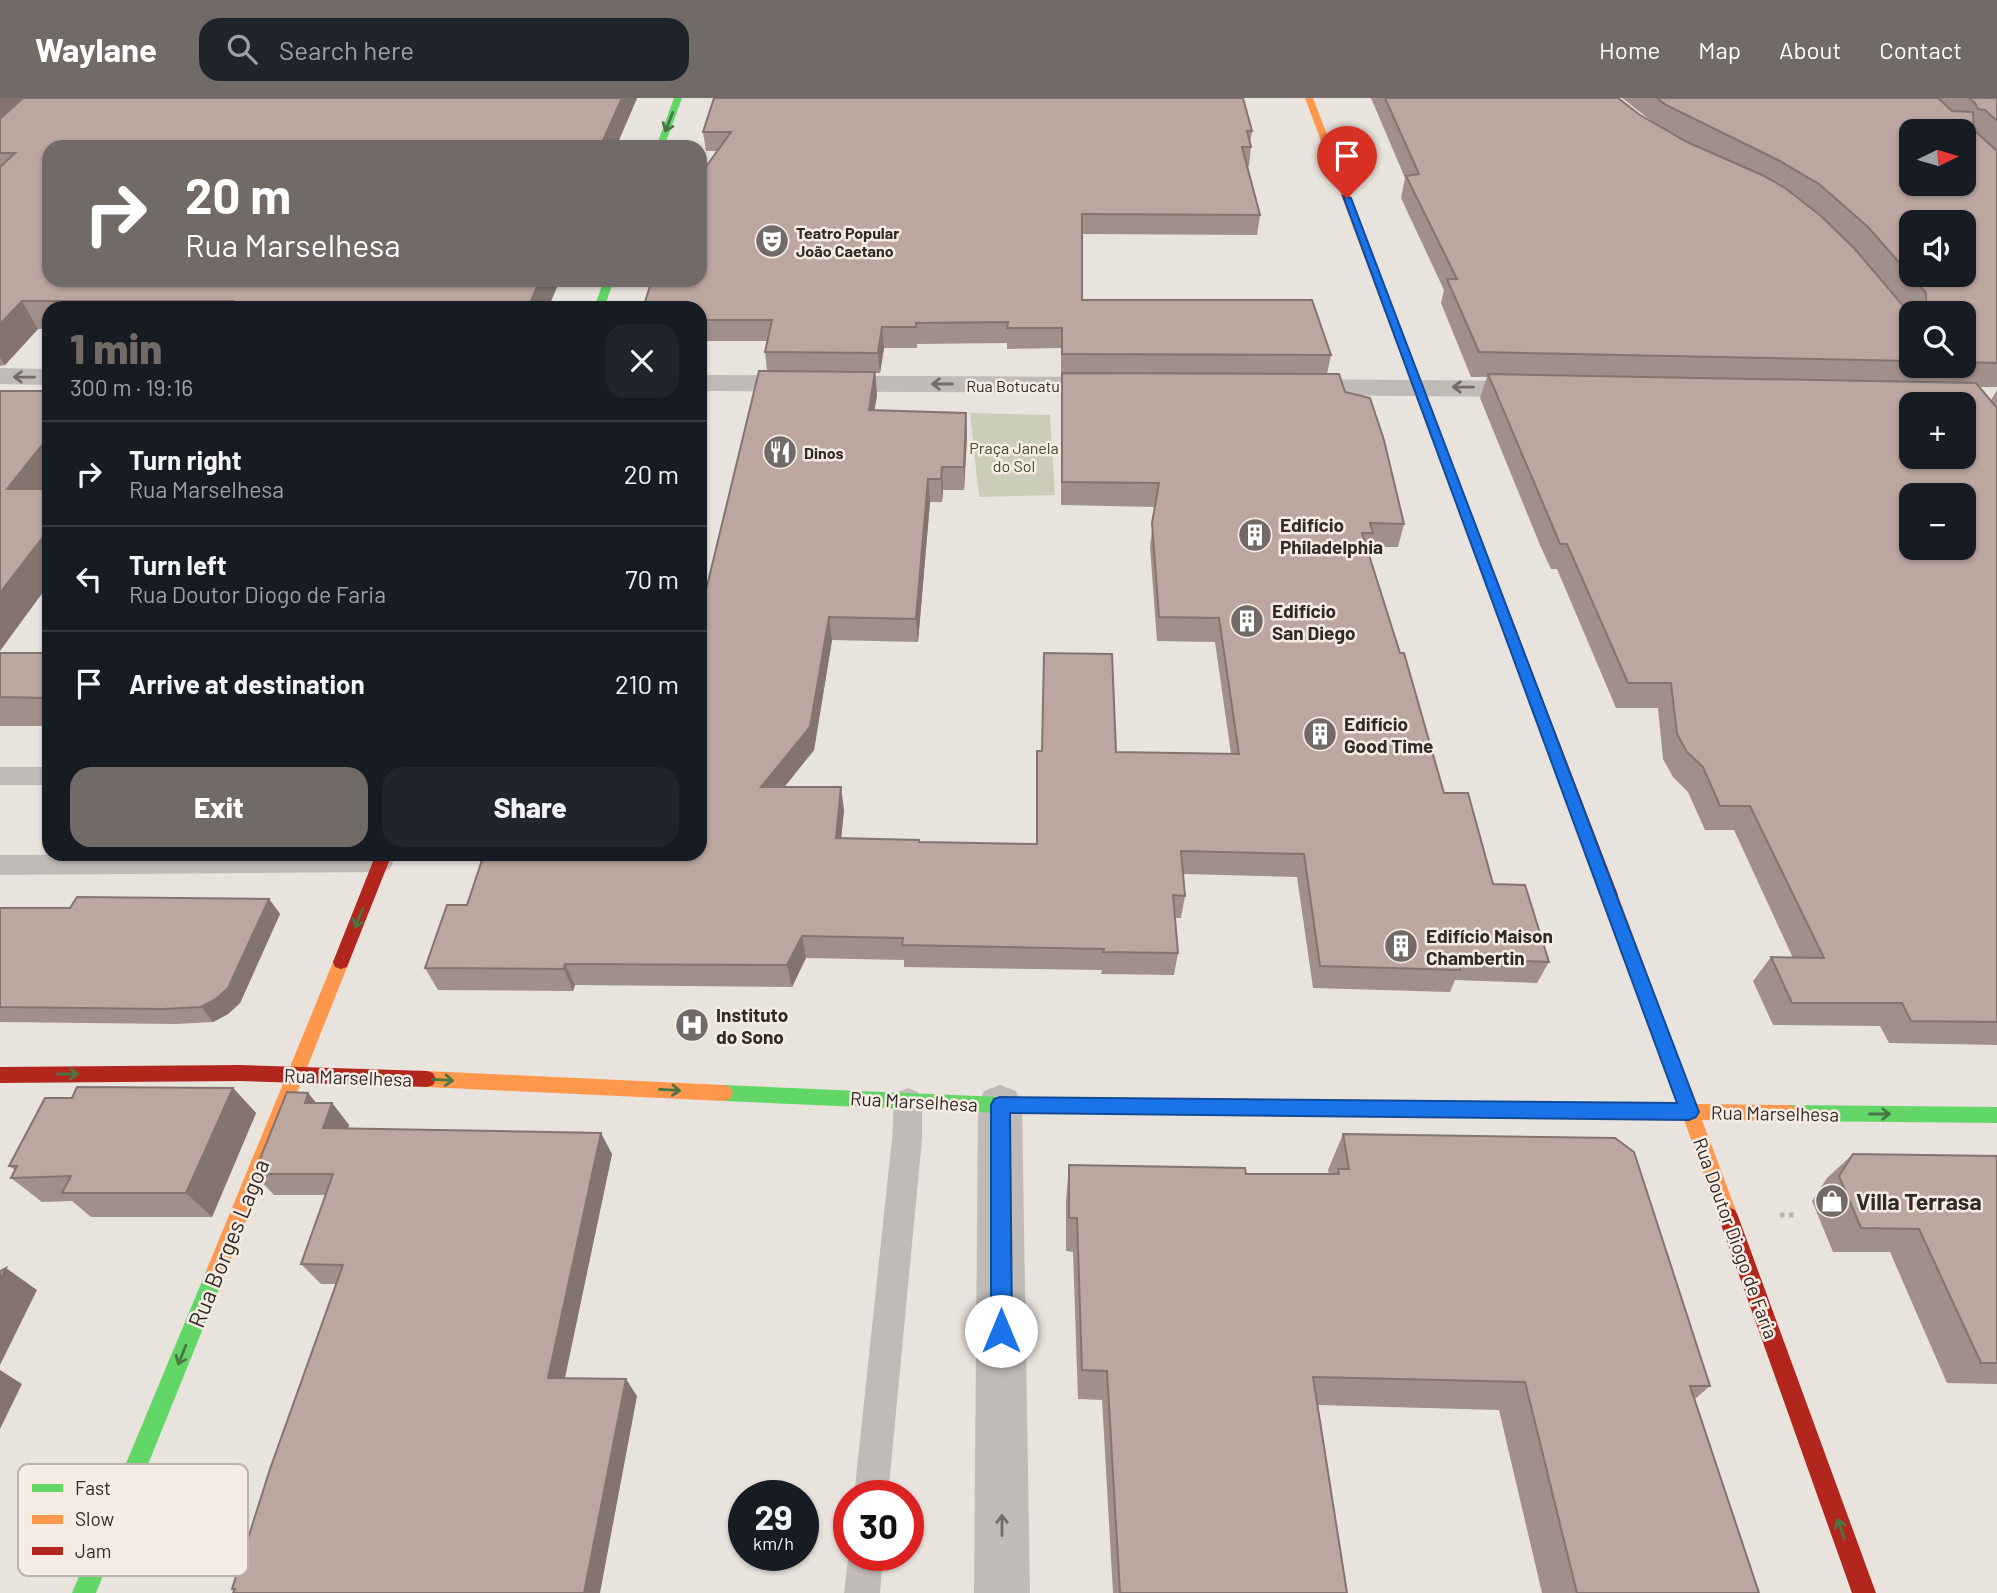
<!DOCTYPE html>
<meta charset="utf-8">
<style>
body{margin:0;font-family:Barlow,sans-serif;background:#20242c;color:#f1f3f6;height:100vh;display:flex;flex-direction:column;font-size:26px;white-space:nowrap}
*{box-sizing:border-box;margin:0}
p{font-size:23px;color:#9ea1a6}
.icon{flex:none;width:38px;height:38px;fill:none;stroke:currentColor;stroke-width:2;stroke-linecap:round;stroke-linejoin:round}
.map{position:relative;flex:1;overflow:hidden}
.sheet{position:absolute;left:42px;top:203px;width:665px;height:560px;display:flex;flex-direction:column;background:#171b24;border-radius:21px;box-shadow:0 2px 5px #0004}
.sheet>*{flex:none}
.top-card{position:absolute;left:42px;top:42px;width:665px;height:147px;border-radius:21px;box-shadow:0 2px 5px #0004;background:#716a66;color:#fff;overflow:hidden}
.needle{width:46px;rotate:85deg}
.tools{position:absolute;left:1899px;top:21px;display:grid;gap:14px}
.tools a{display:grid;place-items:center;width:77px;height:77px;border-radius:14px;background:#171b24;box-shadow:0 2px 5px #0004;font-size:35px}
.speed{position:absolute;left:728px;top:1382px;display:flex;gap:14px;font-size:35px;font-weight:700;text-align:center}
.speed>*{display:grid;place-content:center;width:91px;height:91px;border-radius:50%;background:#171b24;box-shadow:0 2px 5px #0004;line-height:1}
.speed small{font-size:18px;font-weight:400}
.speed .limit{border:10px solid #d22;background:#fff;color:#111}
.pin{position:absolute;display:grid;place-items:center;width:60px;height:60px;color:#fff;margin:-72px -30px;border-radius:50% 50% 50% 0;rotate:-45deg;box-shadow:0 0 7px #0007}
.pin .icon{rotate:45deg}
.me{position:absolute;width:77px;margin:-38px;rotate:0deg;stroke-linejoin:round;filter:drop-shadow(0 0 5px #0008)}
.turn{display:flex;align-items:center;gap:24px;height:147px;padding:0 28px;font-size:32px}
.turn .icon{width:91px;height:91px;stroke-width:2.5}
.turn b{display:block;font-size:49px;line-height:60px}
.round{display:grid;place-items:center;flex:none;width:74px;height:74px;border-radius:21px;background:#20242c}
.summary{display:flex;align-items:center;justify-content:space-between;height:119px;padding:0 28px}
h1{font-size:42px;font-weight:800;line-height:52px;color:#716a66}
.cta{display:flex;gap:14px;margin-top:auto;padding:14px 28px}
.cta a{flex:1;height:80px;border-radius:21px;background:#716a66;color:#fff;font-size:28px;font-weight:800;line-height:80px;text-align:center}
.cta a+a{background:#20242c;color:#f1f3f6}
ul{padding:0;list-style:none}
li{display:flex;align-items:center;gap:21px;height:105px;padding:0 28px;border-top:2px solid #363941}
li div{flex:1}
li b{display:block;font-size:26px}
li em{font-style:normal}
header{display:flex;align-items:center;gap:42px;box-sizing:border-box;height:98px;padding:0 35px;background:#716a66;color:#fff}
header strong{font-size:33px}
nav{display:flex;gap:38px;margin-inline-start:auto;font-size:24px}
.search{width:490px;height:63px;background:#20242c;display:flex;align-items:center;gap:18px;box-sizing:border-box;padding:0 24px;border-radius:21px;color:#9ea1a6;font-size:26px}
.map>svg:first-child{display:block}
</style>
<header>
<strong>Waylane</strong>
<div class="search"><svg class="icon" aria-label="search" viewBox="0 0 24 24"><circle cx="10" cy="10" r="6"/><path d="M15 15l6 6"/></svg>Search here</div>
<nav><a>Home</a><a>Map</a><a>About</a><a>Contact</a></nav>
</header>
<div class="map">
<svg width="1997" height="1495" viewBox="0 0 1997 1495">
<rect width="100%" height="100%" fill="#e9e3dd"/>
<path fill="#cbcdb8" d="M970,315L1050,317L1055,397L979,399Z"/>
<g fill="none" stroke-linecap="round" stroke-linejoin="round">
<path stroke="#bab3af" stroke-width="5" stroke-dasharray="4.5 4.5" stroke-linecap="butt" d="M1780,1117H1796"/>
<g fill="#c1bbb7" fill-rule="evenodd">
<rect x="0" y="669" width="49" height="18"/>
<path d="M178,756H386L393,764L390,771L381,774L0,777V757Z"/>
<path d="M908,990L918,994L922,1003V1041L888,1398H854L892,1041L894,1003L898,994Z"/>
<path d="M849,1454V1458H883L880,1495H844Z"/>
</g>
<g fill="#c1bbb7" fill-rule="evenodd">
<path d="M0,270L49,271V287L0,286Z"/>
<path d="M700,277L1113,279L1123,281L1127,287L1123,293L1113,295L700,293Z"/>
<path d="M1292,281L1536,283L1546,285L1550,291L1546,297L1536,299L1292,297L1282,295L1278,289L1282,283Z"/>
<path d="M1000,987L1016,993L1022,1007L1030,1495H974L978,1007L984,993Z"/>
</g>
<g fill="#63d668" fill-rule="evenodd">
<path d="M674,0H682L664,49H656Z"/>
<path d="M604,182H614L604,210H594Z"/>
<path d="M724,987L1000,999L1185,1001L1191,1003L1194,1009L1191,1015L1185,1017L1000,1015L724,1003L718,1001L715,995L718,989Z"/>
<path d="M1789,1007L1997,1009V1025L1789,1023L1782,1021L1780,1015L1782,1009Z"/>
<path d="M217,1161L224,1164L227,1171L96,1495H72L210,1164Z"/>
</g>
<g fill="#ff974d" fill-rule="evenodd">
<path d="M1305,0H1313L1487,456L1486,459L1481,460L1475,456Z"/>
<path d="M1610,791L1616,792L1618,797L1696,1006L1789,1007L1796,1009L1798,1015L1796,1021L1789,1023L1702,1022L1738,1118L1735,1124L1728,1127L1721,1124L1684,1022L1185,1017L1179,1015L1176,1009L1179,1003L1185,1001L1678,1006L1602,797L1604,792Z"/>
<path d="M341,857L347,859L349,864L227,1171L224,1178L217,1181L210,1178L207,1171L333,864L335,859Z"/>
<path d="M427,973L724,987L730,989L733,995L730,1001L724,1003L427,989L421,987L418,981L421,975Z"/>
</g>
<g fill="#b3261e" fill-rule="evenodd">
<path d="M1481,452L1487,456L1618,797L1616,802H1604L1602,797L1475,456Z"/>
<path d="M376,756H392L349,864L347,869L341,871L335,869L333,864Z"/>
<path d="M240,967L427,973L433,975L436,981L433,987L427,989L240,983L0,985V969Z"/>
<path d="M1728,1109L1735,1112L1738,1118L1876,1495H1852L1718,1118L1721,1112Z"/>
</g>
</g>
<g fill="#a18f8a" fill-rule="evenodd">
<path d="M0,0H637L616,49L49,182H560L548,210H49V231H38L5,267L0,268Z"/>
<path d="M1371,0H1618L1640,17L1654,25L1622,0H1997V289H1979L1991,302L1997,292V947L1889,945L1880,928L1773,927L1753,883L1771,859L1793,860L1734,732H1705L1688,694L1673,679L1663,661L1658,610H1616L1557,471H1551L1540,447L1480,300L1487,279H1471L1441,205L1444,192L1401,100L1405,80ZM1853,149L1911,216L1964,215V268H1911V217Z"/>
<path d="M1252,33L1250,45L1251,49L1249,68H1247L1260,117L1257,137L1082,136V202L1331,257L1327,276L1345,294L1404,426L1398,449H1369L1368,455L1444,695L1493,786L1549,864L1537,885L1455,882L1450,894L1313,890L1297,779L1183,776L1185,798L1181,820H1175L1178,855L1174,877L1101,876L1102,872L904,869V862L806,860L792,889L575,887L573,893L438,892L425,870L467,807L700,756L767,273L765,254L767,243H700V210L717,53H706L703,34ZM1007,245V251L1061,250V407L1155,409L1150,449L1157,543L1215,544L1231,656L1037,653V746L919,744L841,740L844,712L784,689L814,652L832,542L918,544L930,404H942L943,392H964L967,338L966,315L874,312L877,297L875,275H880L884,250H917V246Z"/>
<rect x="0" y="555" width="49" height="73"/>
<path d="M269,801L280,816L240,905L228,916L213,924L176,926L0,924V810H70Z"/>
<path d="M233,990L256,1015L212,1119H91L72,1103L42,1104L11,1080L15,1072L9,1068L72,1000Z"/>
<path d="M308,995L316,1005H332L349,1027L348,1030L612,1056L565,1280L637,1298L234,1492L232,1491L336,1186H321L301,1166L326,1097H274L254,1076Z"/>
<path d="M1343,1036L1710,1288L1695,1301L1759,1495H1542L1499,1312L1318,1307L1347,1495H1113L1102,1302L1078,1301L1073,1154L1066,1153V1102L1069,1067L1246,1076H1329L1328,1072Z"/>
<path d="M1853,1056L1997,1058V1286L1947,1285L1890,1154H1833L1812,1103L1827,1080Z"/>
</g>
<g fill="#837470">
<path d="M0,0H34L0,29Z"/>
<path d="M622,0H637L616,49H600Z"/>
<path d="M540,182H560L548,210H528Z"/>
<path d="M22,203L38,231L5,267L0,260V226Z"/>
<path d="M882,229L884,250L880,275L878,255Z"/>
<path d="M875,274L877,297L871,335L869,312Z"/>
<path d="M966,315L967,338L964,392V369Z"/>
<path d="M49,338V390L27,420L7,391Z"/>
<path d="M942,369L943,392L942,404L941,381Z"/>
<path d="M928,381L930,404L918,544L916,521Z"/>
<path d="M49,431V486L0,553V495Z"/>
<path d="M829,519L832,542L814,652L766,712L761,689Z"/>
<path d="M841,689L844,712L839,763L836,740Z"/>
<path d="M269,801L280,816L240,905L228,916L213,924L201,909Z"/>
<path d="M802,838L806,860L792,889L787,867Z"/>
<path d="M565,866L575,887L573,893L564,871Z"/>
<path d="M233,990L256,1015L212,1119L186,1095Z"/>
<path d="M308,995L326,1017L305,1005Z"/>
<path d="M332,1005L349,1027L341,1052L323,1030Z"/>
<path d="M601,1035L612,1056L561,1297L548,1280Z"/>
<path d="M6,1170L37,1192L0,1267V1181Z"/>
<path d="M0,1272L22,1286L0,1331Z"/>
<path d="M626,1281L637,1298L600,1495H584Z"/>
</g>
<g fill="#bba6a0" stroke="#837470" stroke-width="2" fill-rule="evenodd">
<path d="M23,0H622L600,49H49V182H540L528,210H227L233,203H22L0,226V69L15,55H0V21Z"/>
<path d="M714,0H1243L1252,33H1247L1251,49H1242L1260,117L1082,116V202H1312L1331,257L1062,256V230H1007L1008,224L916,225V229H882L878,255L765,254L772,222H700V210H643L652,182H700V77L731,34H703Z"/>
<path d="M1385,0H1618L1640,17L1687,44L1762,77L1785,90L1821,118L1854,150L1911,217V263L1479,254L1447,181H1457L1406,78L1419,76Z"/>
<path d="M1657,0H1938L1952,13L1973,14L1974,32L1997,53V265L1964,264V215H1926V195L1868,129L1819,86L1778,62L1666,7ZM1911,33H1964V86H1911ZM1911,124H1964V177H1911Z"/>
<path d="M1969,0H1997V23L1985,12L1978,11L1975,5Z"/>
<path d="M759,273L875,274L869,312L966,315L964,369H942L941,381H928L916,521L829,519L810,629L761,689H841L836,740L919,742V744L1037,746V653H1042L1044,555L1112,556L1116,654L1239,656L1219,520L1159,519L1152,425L1159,385L1062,384V275L1339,276L1345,294L1370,300L1384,342L1404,426L1370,425L1373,435H1362L1400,555H1404L1444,695H1468L1493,786L1525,787L1549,864L1458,860L1460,872L1320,868L1304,756L1181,753L1185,798L1173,797L1178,855L1103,854L1104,851L902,847L903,840L802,838L787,867L565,866L564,871L425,870L447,807H467L484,756H700V517Z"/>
<path d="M1488,276L1976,285L1997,310V924L1911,923L1902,905H1792L1771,859L1824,860L1750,708H1720L1703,669L1687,654L1677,636L1671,585H1628L1567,446H1560L1550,422ZM1911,306H1964V359H1911ZM1911,397H1964V450H1911Z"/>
<path d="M0,293H49V338L7,391H49V431L0,495Z"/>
<path d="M0,555H49V600L0,599Z"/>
<path d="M77,799L269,801L228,890L216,901L201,909L163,911L0,909V810H70Z"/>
<path d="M77,989L233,990L186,1095H62L71,1078L11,1080L17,1068H9L45,1000H72Z"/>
<path d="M287,994L308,995L305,1005H332L323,1030L601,1035L548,1280L626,1281L584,1495H233L235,1491H232L270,1371L343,1167L301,1166L333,1076H254Z"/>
<path d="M1343,1036L1615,1040L1634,1054L1710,1288H1690L1759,1495H1577L1525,1284L1313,1279L1347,1495H1120L1107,1273L1082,1272L1077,1120H1069V1067L1245,1070L1246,1076H1339L1338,1071H1349Z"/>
<path d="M1853,1056L1997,1058V1265H1981L1919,1131L1861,1130L1839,1078Z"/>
<path d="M6,1170L0,1181V1173Z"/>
</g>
<defs><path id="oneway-shaft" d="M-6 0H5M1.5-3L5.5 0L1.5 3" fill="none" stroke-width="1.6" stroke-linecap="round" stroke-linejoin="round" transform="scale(1.75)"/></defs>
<g stroke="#487744">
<use href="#oneway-shaft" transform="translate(669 24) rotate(111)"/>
<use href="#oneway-shaft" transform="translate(359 820) rotate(111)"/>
<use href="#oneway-shaft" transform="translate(68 976)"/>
<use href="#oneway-shaft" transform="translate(443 982) rotate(3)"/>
<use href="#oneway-shaft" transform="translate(670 992) rotate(3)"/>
<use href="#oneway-shaft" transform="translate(1880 1016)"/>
<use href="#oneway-shaft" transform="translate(182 1257) rotate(112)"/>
<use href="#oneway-shaft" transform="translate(1841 1431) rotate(-110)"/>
</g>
<g stroke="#726b67">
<use href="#oneway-shaft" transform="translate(24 279) rotate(-179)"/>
<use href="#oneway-shaft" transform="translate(942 286) rotate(-180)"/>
<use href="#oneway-shaft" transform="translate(1463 289) rotate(-179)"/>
<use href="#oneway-shaft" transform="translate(1002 1427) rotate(-90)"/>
</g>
<path fill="#1a73e8" stroke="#114b97" stroke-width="2" d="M1343,98L1351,100L1699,1014L1696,1019L1689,1022L1010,1015L1012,1233L1009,1240L1001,1243L994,1240L991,1233V1007L994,1001L1000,999L1677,1005Z"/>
<defs>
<g id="theatre-disc" transform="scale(1.75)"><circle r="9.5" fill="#716a66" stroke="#f6ece4"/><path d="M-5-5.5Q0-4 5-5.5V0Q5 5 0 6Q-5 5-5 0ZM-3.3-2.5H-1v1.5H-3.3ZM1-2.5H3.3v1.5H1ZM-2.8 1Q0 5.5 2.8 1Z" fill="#fff"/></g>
<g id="restaurant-disc" transform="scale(1.75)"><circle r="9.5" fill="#716a66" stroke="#f6ece4"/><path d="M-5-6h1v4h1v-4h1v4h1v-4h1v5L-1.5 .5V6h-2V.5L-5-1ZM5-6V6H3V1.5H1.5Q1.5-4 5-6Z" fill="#fff"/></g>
<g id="building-disc" transform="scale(1.75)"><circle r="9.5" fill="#716a66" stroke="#f6ece4"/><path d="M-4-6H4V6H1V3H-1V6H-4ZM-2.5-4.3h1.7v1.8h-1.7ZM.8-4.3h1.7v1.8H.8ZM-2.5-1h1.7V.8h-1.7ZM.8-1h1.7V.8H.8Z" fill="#fff"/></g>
<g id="hospital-disc" transform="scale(1.75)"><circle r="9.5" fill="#716a66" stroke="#f6ece4"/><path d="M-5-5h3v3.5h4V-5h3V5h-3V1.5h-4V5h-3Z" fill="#fff"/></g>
<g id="shop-disc" transform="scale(1.75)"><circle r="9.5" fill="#716a66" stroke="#f6ece4"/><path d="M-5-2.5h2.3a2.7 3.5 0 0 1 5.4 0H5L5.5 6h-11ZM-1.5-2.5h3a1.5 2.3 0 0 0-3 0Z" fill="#fff"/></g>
</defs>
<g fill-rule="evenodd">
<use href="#theatre-disc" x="772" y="143"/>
<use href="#restaurant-disc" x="780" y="354"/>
<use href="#building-disc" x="1255" y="437"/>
<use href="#building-disc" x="1247" y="523"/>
<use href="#building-disc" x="1320" y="636"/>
<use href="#building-disc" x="1401" y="848"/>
<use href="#hospital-disc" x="692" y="927"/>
<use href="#shop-disc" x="1832" y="1103"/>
</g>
<g text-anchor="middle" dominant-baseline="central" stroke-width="5" stroke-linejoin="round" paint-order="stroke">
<g font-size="16" font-weight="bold" fill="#312926" stroke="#f6ece4" text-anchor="start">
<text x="796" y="134">Teatro Popular<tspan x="796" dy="18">João Caetano</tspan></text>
<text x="804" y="354">Dinos</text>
</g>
<g font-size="16" fill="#312926" stroke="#f6ece4">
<text x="1013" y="287">Rua Botucatu</text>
</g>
<g font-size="16" fill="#434d2c" stroke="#f6ece4">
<text x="1014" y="349">Praça Janela<tspan x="1014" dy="18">do Sol</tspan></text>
</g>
<g font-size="19" font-weight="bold" fill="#312926" stroke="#f6ece4" text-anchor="start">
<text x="1280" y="426">Edifício<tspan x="1280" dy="22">Philadelphia</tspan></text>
<text x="1272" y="512">Edifício<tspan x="1272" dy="22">San Diego</tspan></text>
<text x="1344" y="625">Edifício<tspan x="1344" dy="22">Good Time</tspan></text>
<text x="1426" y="837">Edifício Maison<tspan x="1426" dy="22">Chambertin</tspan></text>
<text x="716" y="916">Instituto<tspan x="716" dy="22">do Sono</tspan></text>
</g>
<g font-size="19" fill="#312926" stroke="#f6ece4">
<text transform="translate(348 979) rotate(2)">Rua Marselhesa</text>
<text transform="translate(914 1003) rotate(3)">Rua Marselhesa</text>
<text transform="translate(1775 1015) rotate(1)">Rua Marselhesa</text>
<text transform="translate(1736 1140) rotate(70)">Rua Doutor Diogo de Faria</text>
</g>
<g font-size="23" font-weight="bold" fill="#312926" stroke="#f6ece4" text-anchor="start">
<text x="1856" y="1103">Villa Terrasa</text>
</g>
<g font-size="23" fill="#312926" stroke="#f6ece4">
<text transform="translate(228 1145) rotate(-68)">Rua Borges Lagoa</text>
</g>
</g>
<rect x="18" y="1366" width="230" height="112" rx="10" fill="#f6ece4" stroke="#bbb2ab" stroke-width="2"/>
<rect x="32" y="1386" width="31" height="8" fill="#63d668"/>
<rect x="32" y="1417" width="31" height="9" fill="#ff974d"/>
<rect x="32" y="1449" width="31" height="8" fill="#b3261e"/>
<g font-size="19" fill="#312926">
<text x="75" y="1397">Fast</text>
<text x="75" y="1428">Slow</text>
<text x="75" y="1460">Jam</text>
</g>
</svg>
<div class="tools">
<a><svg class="needle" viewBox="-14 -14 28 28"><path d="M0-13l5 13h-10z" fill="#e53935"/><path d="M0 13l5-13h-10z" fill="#9ea1a6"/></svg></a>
<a><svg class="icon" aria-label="sound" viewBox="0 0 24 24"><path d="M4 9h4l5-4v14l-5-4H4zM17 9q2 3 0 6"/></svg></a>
<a><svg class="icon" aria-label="search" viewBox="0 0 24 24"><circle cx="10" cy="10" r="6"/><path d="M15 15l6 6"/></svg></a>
<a>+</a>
<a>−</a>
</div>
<div class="speed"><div>29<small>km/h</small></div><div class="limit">30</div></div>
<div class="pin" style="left:1347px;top:100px;background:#d93025"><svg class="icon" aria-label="arrive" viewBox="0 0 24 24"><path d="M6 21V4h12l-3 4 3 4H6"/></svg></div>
<svg class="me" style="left:1001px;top:1233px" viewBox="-20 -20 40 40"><circle r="19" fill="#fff"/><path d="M0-13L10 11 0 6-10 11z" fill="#1a73e8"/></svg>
<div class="top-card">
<div class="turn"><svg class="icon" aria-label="right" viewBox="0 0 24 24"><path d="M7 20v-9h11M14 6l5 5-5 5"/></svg><div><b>20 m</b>Rua Marselhesa</div></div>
</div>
<section class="sheet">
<div class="summary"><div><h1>1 min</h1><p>300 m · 19:16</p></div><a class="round"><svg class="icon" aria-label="close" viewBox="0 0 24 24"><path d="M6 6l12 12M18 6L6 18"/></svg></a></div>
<ul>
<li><svg class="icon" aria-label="right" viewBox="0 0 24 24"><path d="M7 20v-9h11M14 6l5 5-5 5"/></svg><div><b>Turn right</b><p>Rua Marselhesa</p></div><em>20 m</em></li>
<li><svg class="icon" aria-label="left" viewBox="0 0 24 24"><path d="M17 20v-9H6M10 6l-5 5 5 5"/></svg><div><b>Turn left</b><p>Rua Doutor Diogo de Faria</p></div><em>70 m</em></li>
<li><svg class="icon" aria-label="arrive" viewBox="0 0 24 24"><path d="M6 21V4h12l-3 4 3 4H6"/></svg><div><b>Arrive at destination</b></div><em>210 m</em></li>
</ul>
<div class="cta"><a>Exit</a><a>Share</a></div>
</section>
</div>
